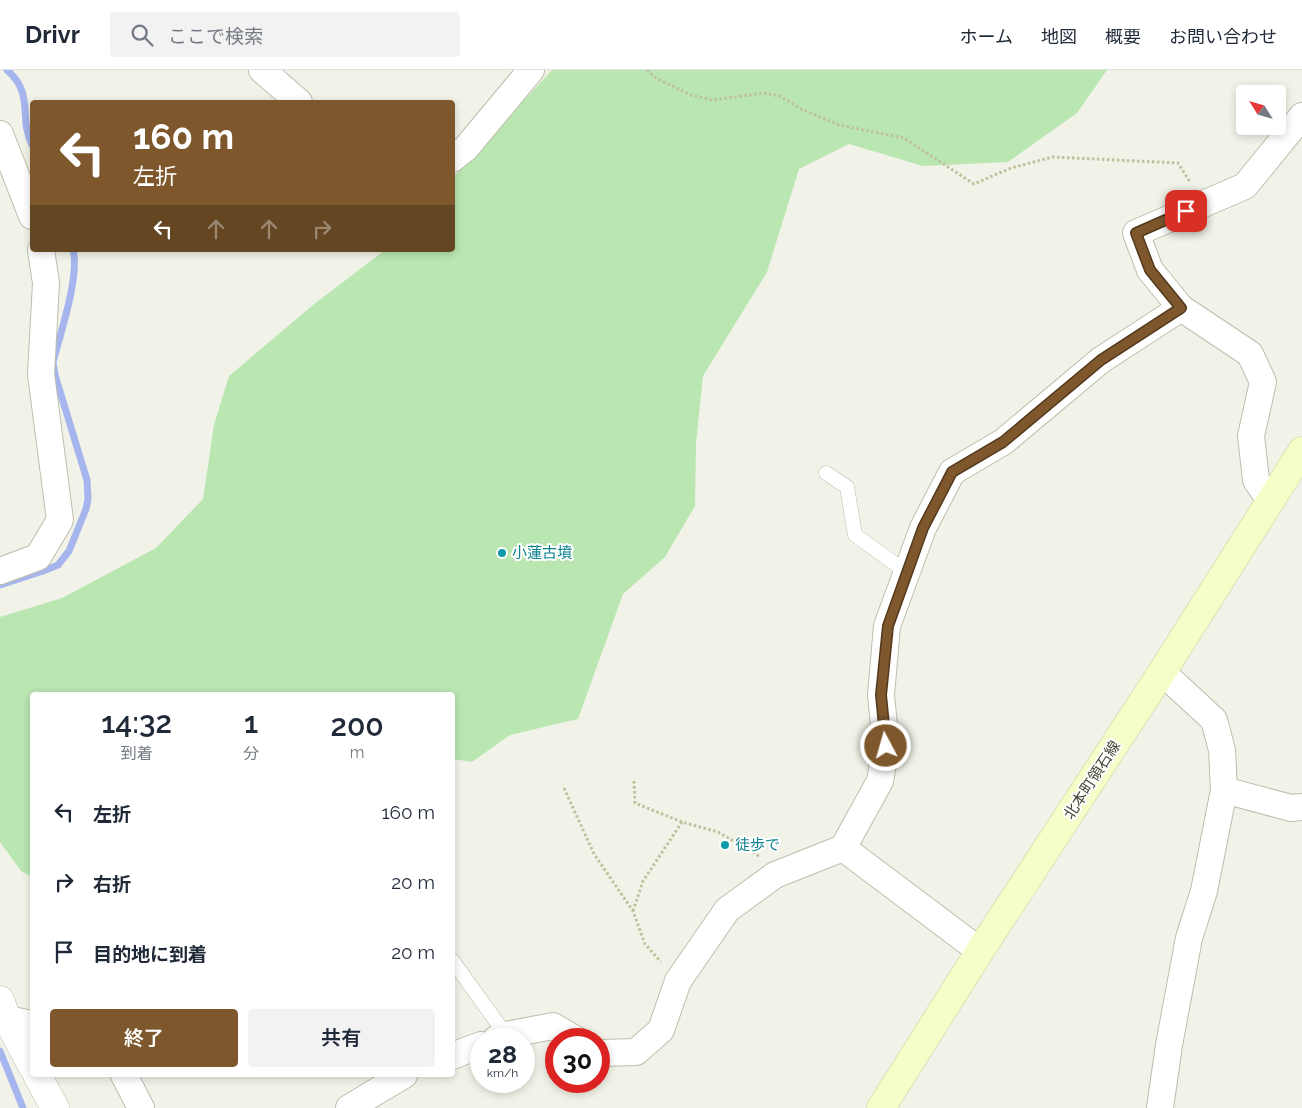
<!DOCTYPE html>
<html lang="ja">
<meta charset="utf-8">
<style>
body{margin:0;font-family:Raleway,"Noto Sans JP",sans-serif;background:#f2f2f3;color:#1f2937;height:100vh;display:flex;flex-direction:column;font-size:19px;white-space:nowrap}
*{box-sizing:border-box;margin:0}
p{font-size:16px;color:#747a83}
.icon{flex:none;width:28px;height:28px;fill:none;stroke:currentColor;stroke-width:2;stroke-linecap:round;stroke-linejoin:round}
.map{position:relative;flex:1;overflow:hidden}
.sheet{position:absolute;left:30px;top:622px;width:425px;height:385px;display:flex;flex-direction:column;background:#fff;border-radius:5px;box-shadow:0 2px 8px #0003}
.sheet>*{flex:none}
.top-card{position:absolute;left:30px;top:30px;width:425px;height:152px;border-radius:5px;box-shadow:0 2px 8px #0003;background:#7e582c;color:#fff;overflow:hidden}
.needle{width:32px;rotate:307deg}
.buttons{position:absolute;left:1236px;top:15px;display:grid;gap:10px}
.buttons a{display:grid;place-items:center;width:50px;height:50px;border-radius:5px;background:#fff;box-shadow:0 2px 8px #0003;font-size:25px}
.speed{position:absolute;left:470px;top:958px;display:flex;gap:10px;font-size:25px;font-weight:700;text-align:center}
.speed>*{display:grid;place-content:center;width:65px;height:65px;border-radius:50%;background:#fff;box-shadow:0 2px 8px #0003;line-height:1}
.speed small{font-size:12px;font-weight:400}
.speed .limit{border:8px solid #d22;background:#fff;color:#111}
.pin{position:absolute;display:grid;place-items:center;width:42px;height:42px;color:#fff;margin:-21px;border-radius:10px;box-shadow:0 2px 8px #0006}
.me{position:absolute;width:55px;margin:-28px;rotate:354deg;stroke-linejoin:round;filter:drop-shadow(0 0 4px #0008)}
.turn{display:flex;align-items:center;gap:18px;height:105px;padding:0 20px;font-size:22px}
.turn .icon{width:65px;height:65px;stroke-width:2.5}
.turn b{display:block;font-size:35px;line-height:42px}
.lanes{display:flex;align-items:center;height:48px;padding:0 20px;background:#0003;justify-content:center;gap:25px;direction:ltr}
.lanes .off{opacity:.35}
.eta{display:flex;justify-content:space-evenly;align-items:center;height:85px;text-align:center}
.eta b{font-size:30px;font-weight:600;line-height:35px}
.action{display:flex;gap:10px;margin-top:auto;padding:10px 20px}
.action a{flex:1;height:58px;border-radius:5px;background:#7e582c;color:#fff;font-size:20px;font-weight:600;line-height:58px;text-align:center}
.action a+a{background:#f2f2f3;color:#1f2937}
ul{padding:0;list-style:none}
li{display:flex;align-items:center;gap:15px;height:70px;padding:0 20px}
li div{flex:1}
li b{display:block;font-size:19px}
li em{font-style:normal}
header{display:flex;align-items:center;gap:30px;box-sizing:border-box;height:70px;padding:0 25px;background:#fff;border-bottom:1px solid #e0e1e3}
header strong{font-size:24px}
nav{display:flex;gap:28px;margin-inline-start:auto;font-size:18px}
.search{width:350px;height:45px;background:#f2f2f3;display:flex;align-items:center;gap:12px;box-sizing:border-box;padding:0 18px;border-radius:5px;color:#747a83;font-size:19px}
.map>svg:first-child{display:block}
</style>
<header>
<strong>Drivr</strong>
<div class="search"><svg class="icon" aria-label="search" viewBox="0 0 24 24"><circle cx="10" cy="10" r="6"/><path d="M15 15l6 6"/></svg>ここで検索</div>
<nav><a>ホーム</a><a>地図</a><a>概要</a><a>お問い合わせ</a></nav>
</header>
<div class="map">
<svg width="1302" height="1038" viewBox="0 0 1302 1038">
<rect width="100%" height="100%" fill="#f2f3e8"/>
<path fill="#bae6b2" d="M552,0H1107L1077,43L1008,92L923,96L849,74L799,99L767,202L703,306L696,373L695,436L665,487L623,524L578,649L510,665L472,692L453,689L452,625H32V807L21,801L0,772V547L62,528L156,478L203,429L214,355L229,306L313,235L385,180H452L453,107Z"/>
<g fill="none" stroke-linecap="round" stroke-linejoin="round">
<g stroke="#a6b5ee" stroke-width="7">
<path d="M7,0C35,24 18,47 32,75"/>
<path d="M0,515L43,501L58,495L69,481L86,439L88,429L87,410L55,305L53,292C60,265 80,205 73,180"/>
<path d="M0,981L23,1038"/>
</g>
<g stroke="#bdbfab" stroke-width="15">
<g id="service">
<path d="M826,403L847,417L855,465L908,503"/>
<path d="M452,890L506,965"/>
</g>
</g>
<g stroke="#bdbfab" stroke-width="28">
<g id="minor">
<path d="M262,0L299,32"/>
<path d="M0,64L32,146"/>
<path d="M452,89L466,78L531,0"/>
<path d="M1270,431L1256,410L1251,366L1263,312L1250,284L1181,238L1150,200L1136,163L1245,116L1302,46"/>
<path d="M0,501L38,487L60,450L41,304L46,213L41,180"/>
<path d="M1224,720L1291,738L1302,737"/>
<path d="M843,778L980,881"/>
<path d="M7,949L32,954"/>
<path d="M496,969L506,965L553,956L575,969"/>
<path d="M599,983L636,982L661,960L678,911L727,840L775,805L843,778L880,711L886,676L881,625L887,556L923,458L952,402L1003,372L1101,290L1181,238"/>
<path d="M452,986L481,975"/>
<path d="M124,1005L141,1038"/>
<path d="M349,1038L404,1005"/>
<path d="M1160,1038L1169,975L1189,868L1204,821L1224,720L1222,680L1214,650L1162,602"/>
</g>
</g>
<g stroke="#bdbfab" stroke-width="29">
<g id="tertiary">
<path d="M0,930L7,949L32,996"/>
<path d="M37,1005L55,1038"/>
</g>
</g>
<g stroke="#c8cf96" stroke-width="29">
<path id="secondary" d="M881,1038L980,881L1162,602L1302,381"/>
</g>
<g stroke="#bfc09c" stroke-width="3" stroke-dasharray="2.5 2.5" stroke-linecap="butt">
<path d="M647,0L656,8L691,25L712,30L764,23L780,26L801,39L839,55L904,68L974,114L1011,98L1053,87L1178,93L1190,112"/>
<path d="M634,711L635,733L682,752L718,762L759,786"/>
<path d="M564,718L594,784L633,841L645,874L661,892"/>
<path d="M633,841L643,811L682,752"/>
</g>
<use href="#service" stroke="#fff" stroke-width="14"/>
<use href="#minor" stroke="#fff" stroke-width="26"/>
<use href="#tertiary" stroke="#fff" stroke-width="28"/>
<use href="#secondary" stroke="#f5fdc8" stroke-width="28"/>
</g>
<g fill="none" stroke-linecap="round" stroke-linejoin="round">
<g stroke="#52391d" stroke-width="12">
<path id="route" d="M886,676L881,625L888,556L923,458L952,402L1003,372L1101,290L1181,238L1150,200L1136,163L1186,141"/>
</g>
<use href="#route" stroke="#7e582c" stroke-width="9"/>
</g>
<g fill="#0f9aa8" stroke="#fff" stroke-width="2">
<circle cx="502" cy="483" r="5"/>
<circle cx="725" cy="775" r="5"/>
</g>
<g text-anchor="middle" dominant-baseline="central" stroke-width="4" stroke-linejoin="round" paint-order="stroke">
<g font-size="15" fill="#0d838f" stroke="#fff" text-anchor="start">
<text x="512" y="483">小蓮古墳</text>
<text x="735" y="775">徒歩で</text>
</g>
<g font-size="15" fill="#464637" stroke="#fff">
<text transform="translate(1092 710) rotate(-57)">北本町領石線</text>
</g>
</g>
</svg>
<div class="buttons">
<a><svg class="needle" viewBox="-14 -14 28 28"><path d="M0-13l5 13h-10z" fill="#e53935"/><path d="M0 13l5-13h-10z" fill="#747a83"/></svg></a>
</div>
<div class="speed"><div>28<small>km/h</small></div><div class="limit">30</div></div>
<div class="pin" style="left:1186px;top:141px;background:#d93025"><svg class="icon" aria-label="arrive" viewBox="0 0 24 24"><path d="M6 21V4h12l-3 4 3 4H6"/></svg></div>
<svg class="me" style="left:886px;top:676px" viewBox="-20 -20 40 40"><circle r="17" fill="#7e582c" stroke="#fff" stroke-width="3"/><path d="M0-11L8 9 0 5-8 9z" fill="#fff"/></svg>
<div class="top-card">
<div class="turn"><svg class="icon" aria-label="left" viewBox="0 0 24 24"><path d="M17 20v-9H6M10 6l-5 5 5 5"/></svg><div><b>160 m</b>左折</div></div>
<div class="lanes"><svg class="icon" aria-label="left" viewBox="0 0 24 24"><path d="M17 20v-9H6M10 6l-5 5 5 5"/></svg><svg class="icon off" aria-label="ahead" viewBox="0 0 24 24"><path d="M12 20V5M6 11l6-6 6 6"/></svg><svg class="icon off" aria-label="ahead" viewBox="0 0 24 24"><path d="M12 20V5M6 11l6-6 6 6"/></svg><svg class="icon off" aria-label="right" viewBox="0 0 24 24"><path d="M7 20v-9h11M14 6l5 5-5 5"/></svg></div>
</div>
<section class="sheet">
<div class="eta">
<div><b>14:32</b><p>到着</p></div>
<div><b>1</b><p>分</p></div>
<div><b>200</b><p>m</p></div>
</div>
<ul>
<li><svg class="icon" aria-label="left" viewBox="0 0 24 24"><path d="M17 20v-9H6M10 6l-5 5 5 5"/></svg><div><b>左折</b></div><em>160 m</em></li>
<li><svg class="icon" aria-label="right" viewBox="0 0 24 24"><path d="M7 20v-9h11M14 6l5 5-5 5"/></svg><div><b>右折</b></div><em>20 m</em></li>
<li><svg class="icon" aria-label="arrive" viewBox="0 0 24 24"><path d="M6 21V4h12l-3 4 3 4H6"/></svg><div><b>目的地に到着</b></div><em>20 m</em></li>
</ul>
<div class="action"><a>終了</a><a>共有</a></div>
</section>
</div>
